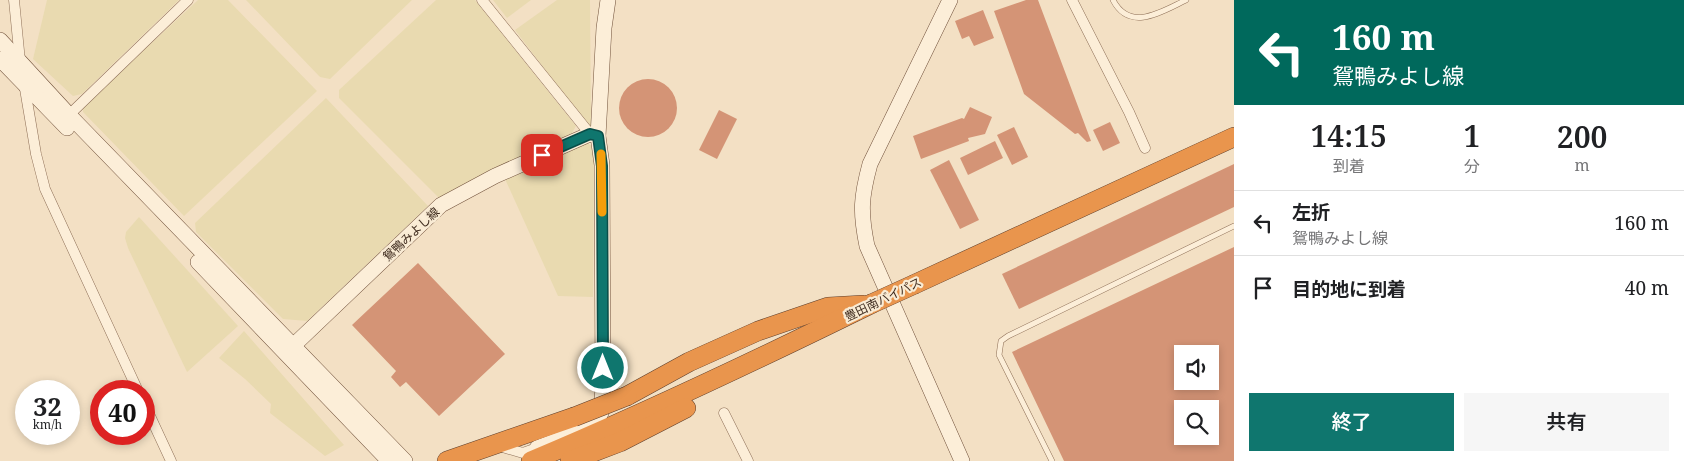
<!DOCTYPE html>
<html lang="ja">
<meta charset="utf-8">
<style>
body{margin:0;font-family:"Noto Serif","Noto Sans JP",serif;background:#f6f6f6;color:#202124;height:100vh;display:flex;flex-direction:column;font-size:19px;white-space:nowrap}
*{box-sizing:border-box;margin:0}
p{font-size:16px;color:#757577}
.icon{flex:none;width:28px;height:28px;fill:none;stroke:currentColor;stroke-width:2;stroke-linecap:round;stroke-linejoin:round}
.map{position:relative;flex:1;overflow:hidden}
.details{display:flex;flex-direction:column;background:#fff;width:450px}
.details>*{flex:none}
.guide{background:#00695c;color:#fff;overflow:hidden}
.tools{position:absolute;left:1174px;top:345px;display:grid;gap:10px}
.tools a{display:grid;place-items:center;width:45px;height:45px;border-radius:0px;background:#fff;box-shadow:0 2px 8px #0003;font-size:25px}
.speed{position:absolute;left:15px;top:380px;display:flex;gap:10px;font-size:25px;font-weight:700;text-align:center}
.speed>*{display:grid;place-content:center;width:65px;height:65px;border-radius:50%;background:#fff;box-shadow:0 2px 8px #0003;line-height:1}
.speed small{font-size:12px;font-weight:400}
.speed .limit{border:8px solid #d22;background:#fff;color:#111}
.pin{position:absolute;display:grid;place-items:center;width:42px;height:42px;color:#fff;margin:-21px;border-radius:10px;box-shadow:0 2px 8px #0006}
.me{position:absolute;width:55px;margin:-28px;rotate:0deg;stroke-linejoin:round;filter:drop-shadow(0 0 4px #0008)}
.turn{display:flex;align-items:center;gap:18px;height:105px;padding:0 15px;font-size:22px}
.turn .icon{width:65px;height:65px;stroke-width:2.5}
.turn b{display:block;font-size:35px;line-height:42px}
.eta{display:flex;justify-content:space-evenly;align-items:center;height:85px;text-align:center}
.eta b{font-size:30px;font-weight:600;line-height:35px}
.primary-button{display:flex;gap:10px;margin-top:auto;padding:10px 15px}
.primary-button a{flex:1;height:58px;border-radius:0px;background:#0f766e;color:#fff;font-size:20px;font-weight:600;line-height:58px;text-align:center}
.primary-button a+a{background:#f6f6f6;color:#202124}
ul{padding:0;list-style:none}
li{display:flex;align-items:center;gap:15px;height:65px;padding:0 15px;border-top:1px solid #e0e0e0}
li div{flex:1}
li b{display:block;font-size:19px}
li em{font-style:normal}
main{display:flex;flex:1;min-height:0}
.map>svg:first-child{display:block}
</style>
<main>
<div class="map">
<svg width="1234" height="461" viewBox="0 0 1234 461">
<rect width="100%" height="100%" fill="#f3e0c4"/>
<g fill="#e9dab0">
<path d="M47,0H179L82,94L73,96L33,59Z"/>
<path d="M198,0H228L317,91L184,216L83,112V107Z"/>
<path d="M246,0H412L330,79L320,77Z"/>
<path d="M436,0H475L576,126L572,133L441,200L339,98V90Z"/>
<path d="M493,0H531L507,18Z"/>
<path d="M557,0H590L591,130L515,30Z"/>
<path d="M326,98L428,206L307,321L283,319L196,232L195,223Z"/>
<path d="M586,143L591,145L594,153L593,297L558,296L505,179Z"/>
<path d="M139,217L238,326L187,372L128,248L125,238L126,232Z"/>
<path d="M244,331L344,445L325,456L270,413L271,404L245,379L219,358Z"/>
</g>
<g fill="#d49476" fill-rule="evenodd">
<path d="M1026,0H1038L1091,141L1087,142L1078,133L1075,134L1024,94L994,11Z"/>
<path d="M983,10L994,38L974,46L969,36L962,39L955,21Z"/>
<circle cx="648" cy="108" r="29"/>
<path d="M970,107L992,117L985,134L968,138L969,141L921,159L913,136L962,118L964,119Z"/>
<path d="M719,110L737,119L717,159L699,150Z"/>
<path d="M1110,122L1120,143L1103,151L1093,130Z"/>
<path d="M1014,127L1028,157L1012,165L997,135Z"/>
<path d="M995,141L1003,158L968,175L960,158Z"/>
<path d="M949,160L979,220L960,229L930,170Z"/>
<path d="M1234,164V207L1019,309L1002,274Z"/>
<path d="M1234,247V461H1064L1012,352ZM1182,354H1210V381H1182ZM1182,409H1210V436H1182Z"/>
<path d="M418,263L505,354L439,416L406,382L400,387L391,377L396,371L352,325Z"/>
</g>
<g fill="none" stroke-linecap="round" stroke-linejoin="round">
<g stroke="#8f7058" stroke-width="6">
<g id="lane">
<path d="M1113,0C1130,33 1163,11 1186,0"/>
<path d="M1052,461L999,355L1001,341L1008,336L1234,226"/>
</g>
</g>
<g stroke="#8f7058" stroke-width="11">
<g id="street">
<path d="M14,0L20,61"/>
<path d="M482,0L590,134"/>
<path d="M1072,0L1129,112L1145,148"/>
<path d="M24,83L36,154L45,189L138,391"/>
<path d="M69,115L188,0"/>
<path d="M144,403L171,461"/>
<path d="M724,413L748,461"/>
<path d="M499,446L523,453L537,448"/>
</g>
</g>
<g stroke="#71513b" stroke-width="16">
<g id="secondary">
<path d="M950,0L870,164C861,197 860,212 867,246L962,461"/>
<path d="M0,40L69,115L405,461"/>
<path d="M0,59L67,128"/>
<path d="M198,262L389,461"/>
<path d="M294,345L441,205L495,176L590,134L598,136"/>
<path d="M537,448L589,428L601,413L603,387L602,165L598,136L604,28L608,0"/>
</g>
</g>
<g stroke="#5d3e2c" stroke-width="20">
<g id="highway">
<path d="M915,284L1234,137"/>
<path d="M627,396L689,362L758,331L828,307L863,305"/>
<path d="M447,461L574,417"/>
<path d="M531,461C646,413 759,359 871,304"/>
<path d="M570,461L620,442L686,408"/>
</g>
</g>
<use href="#lane" stroke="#fceed8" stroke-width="5"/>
<use href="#street" stroke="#fceed8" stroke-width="10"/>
<use href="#secondary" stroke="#fceed8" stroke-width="15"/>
<use href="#highway" stroke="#e9954d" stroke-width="19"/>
<g stroke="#5d3e2c" stroke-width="20" stroke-linecap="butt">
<g id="highway-bridge">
<path d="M871,304L915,284"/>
<path d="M574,417L627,396"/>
</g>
</g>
<use href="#highway-bridge" stroke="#e9954d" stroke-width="19"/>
</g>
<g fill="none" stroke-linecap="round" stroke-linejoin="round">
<g stroke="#0a4d48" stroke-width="12">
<path id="route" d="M542,155L590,134L598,136L602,166L603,368"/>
</g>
<use href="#route" stroke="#0f766e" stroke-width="9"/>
<path stroke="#f59e0b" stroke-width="9" d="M601,154L602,212"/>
</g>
<g text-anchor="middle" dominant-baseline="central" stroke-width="4.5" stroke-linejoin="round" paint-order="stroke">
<g font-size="12" fill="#3e2a1d" stroke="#f9ebd4">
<text transform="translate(411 234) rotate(-43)">鴛鴨みよし線</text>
<text transform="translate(883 299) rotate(-26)">豊田南バイパス</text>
</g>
</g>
</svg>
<div class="tools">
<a><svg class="icon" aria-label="sound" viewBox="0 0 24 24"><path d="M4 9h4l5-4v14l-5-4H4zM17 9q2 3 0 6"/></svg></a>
<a><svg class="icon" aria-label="search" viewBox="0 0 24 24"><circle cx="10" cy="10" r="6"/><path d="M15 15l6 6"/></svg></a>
</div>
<div class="speed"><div>32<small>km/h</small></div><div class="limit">40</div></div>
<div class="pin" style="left:542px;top:155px;background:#d93025"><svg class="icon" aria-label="arrive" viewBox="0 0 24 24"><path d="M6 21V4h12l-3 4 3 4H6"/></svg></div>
<svg class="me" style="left:603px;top:368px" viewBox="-20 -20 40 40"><circle r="17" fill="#0f766e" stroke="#fff" stroke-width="3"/><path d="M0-11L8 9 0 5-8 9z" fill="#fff"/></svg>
</div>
<section class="details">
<div class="guide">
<div class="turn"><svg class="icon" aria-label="left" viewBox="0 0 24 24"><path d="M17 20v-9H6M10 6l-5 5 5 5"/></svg><div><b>160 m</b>鴛鴨みよし線</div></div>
</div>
<div class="eta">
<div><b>14:15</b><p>到着</p></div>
<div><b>1</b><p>分</p></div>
<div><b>200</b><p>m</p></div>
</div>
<ul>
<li><svg class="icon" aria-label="left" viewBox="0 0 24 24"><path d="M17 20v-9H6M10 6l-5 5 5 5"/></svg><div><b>左折</b><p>鴛鴨みよし線</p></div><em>160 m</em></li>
<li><svg class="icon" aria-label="arrive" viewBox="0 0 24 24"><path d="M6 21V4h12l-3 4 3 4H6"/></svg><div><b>目的地に到着</b></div><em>40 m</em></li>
</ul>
<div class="primary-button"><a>終了</a><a>共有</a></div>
</section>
</main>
